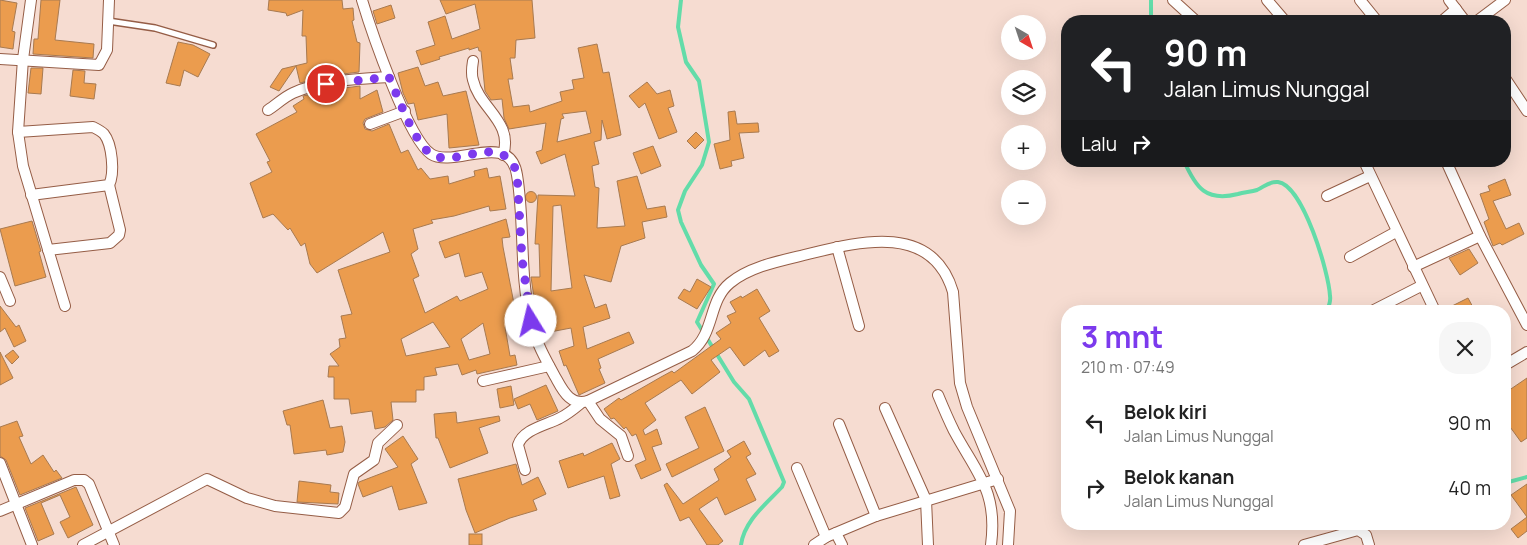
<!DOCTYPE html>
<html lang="id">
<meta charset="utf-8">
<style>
body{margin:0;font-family:Manrope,sans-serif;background:#f6f6f6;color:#222;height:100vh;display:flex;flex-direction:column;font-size:19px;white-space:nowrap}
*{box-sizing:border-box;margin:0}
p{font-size:16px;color:#767676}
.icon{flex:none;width:28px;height:28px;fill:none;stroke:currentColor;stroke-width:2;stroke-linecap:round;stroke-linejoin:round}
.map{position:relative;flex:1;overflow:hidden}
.panel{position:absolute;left:1061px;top:305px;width:450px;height:225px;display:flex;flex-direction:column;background:#fff;border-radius:20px;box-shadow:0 5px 20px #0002}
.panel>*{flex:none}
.guide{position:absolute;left:1061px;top:15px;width:450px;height:152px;border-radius:20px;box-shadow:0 5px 20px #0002;background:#202124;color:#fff;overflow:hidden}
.needle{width:32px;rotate:141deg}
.controls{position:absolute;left:1001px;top:15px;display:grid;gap:10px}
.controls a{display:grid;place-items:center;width:45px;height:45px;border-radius:50%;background:#fff;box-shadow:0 5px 20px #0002;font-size:25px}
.pin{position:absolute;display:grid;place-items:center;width:42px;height:42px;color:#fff;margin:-21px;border:2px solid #fff;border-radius:50%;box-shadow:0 1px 5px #0007}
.me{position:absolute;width:55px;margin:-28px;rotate:351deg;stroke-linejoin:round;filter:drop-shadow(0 0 4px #0008)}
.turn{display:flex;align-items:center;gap:18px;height:105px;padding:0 20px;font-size:22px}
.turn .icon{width:65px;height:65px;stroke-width:2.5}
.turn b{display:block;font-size:35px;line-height:42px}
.then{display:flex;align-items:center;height:48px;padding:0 20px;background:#0003;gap:10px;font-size:19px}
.round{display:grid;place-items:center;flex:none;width:52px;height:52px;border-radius:20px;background:#f6f6f6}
.summary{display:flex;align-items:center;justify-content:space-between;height:85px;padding:0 20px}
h1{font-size:30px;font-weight:700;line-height:38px;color:#7c3aed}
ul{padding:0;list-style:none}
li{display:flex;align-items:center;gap:15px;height:65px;padding:0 20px}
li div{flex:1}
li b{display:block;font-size:19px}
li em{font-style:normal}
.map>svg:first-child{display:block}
</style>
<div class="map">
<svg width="1527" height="545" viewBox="0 0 1527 545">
<rect width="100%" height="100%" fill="#f6dcd1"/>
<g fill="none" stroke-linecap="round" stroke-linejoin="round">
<g stroke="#63dca9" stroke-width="4">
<path d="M681,0L678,27L686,62L699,81L709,142L702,165L685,191L678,210L681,222L701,265L714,284L697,322L734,382L749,399L784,482L782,487C766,504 744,521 741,545"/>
<path d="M1151,21V0"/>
<path d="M1184,161C1196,188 1206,202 1238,194C1244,192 1251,192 1257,190C1264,187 1269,181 1278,182C1303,185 1329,273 1330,296C1331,301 1329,306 1327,311"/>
<path d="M1505,483L1527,477"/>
</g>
</g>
<g fill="#eb9c4e" stroke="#a87a50" fill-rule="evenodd">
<path d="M0,0L17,3L12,31L15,32L13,49L0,47Z"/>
<path d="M41,0H60L55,40L94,44L93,58L33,54L34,39H38Z"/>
<path d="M269,0H342L343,9L353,8L354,20L352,21L357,42L360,43L359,72L327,76L300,83L296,66L279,91L270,87L282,69L307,63L306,36H302L303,10L287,16L286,13L268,10Z"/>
<path d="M440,0H532L535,38L516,40L515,58H510L513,79H508L513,107L529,105L530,112L562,101L560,92L574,89L572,80L584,78L578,48L597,44L603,73L609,72L621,135L607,139L602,120L601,140L594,142L599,164L592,166L595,187L599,188L597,228L625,226L617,181L637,176L647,209L665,206L667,217L642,222L645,238L621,246L611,282L584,275L595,308L606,304L610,318L583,327L587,349L629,332L634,343L598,359L601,368L599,369L605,383L579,395L566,365L564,366L559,351L574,346L571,328L550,332L547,316L537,318L531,277H540L539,244H535L538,195L575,196L565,154L541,164L536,152L542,150L546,123L509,129L504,118L502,99L491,100L485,91L481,51H479L478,47L469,50V48L439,57L440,59L421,65L416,51L435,45L428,22L445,16L452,39L480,29L475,4L446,14ZM586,111L591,133L557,142L561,119L564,118L562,114ZM561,205L572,288L551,291L553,206Z"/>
<path d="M391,5L395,18L377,24L373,11Z"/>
<path d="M178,42L193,45L210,54L198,77L184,70L180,86L166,83Z"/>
<path d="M418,67L425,86L438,82L443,96L466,91L479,145L449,148L447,114L418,120L414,103L408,104L403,93L398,73Z"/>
<path d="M31,68H43L41,94L28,93Z"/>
<path d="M73,70L85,71L84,83L96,84L94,99L70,96Z"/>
<path d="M647,82L657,94L670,90L674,106L668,108L677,132L659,139L645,103L639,108L629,96Z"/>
<path d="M360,86V99L377,90L383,112L365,119L363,123L365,129L372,131L389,124L401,153L408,150L418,170L421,168L430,179L448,176L449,184L475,176L474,171L487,168L489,178L500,176L506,209L490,211L489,206L454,216L431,220L433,223L413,229L418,249L411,254L419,276L413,279L425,313L457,296L460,301L488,289L482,272L465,277L459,253L445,258L439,242L506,219L510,237L502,238L503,247L516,314V327H505L510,356L515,355L517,365L477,374L476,370L462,375L458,364L435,368L437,375L424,377V390H416V402H391L393,420L385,427L375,429L372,411L351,414L349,399H334V377H328L329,366H339L330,354L340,347L339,339L346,338L341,316L352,314L338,270L390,252L383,232L317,273L310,264L305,243L301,246L290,228L288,230L273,214L263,218L250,183L272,172L267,162L270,161L256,134L297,112L293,106L304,99L303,96L329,90ZM433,322L450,347L406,356L401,339ZM483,323L490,354L469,360L461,339Z"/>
<path d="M735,111L737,124L758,123L759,132L739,133L744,158L731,161L732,166L720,169L714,144L730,140L728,112Z"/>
<path d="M696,132L704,140L695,149L687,141Z"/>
<path d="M653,146L661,166L641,174L633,153Z"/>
<path d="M1505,179L1511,195L1493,201L1506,229L1519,223L1524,234L1502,245L1500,243L1493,246L1484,222L1489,219L1480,194L1490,191L1488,186Z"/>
<circle cx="531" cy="197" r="5.5"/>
<path d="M32,221L41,251L39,252L46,277L15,286L0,229Z"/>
<path d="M1469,249L1478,263L1460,275L1449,258Z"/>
<path d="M697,279L711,287L697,309L678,298L684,289L690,292Z"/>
<path d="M757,289L770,311L759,318L779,351L769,357L765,350L744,366L730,347L711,360L720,372L692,394L681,380L645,403L656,420L643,430L645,435L657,429L662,444L652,447L661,470L641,479L635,465L646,460L636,434L632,436L626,427L624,429L614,418L611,419L604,409L619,398L621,400L661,377L672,371L674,373L721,339L716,333L731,323L727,316L736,312L730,302L741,296L742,298Z"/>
<path d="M1468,298L1475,311H1442Z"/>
<path d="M0,306L16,327L19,325L26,341L14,347L5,328L0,332Z"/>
<path d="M13,350L19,357L12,364L5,356Z"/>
<path d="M0,352L13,378L0,385Z"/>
<path d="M1527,378V438L1521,442L1505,420V393Z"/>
<path d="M546,385L558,411L537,420L530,404L518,409L514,399Z"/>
<path d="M511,386L514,405L500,408L497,389Z"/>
<path d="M323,400L330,428L342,426L345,442L343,452L327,455L326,450L294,454L290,425H287L283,411Z"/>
<path d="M705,407L724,451L672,477L666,464L699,448L685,417Z"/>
<path d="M456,412L457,423L499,416L500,421L479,428L488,453L450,468L438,438H436L434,414Z"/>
<path d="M17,421L23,436L19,437L31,464L43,455L54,472L56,470L62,478L20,495L6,460L0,456V427Z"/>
<path d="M403,436L418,459L411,464L427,503L399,510L392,486L363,497L358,484L359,482L398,467L385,449Z"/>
<path d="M744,441L751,454L746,457L756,474L746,479L756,500L725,515L717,497L699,509L723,541L718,545H707L689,517L680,521L664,485L667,483L683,504L719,480L714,469L731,457L727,451Z"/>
<path d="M612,443L620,459L611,464L620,496L610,499L604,476L568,488L559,461L583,453L584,456Z"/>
<path d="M516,464L522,485L538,477L546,494L533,500L537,510L510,518L475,533L466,510L458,479Z"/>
<path d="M299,481L331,485L330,492L339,493L338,504L297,502Z"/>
<path d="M1527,484V517L1511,495Z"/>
<path d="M76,487L93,525L68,538L60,522L70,517L60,495L41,503L54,534L38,541L25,508Z"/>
<path d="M1527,517V531L1518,538L1511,529Z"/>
<rect x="469" y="534" width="13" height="11"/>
</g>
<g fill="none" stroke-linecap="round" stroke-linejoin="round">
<g stroke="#955d46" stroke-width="8">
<path id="lane" d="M108,21L155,28L213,45"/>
</g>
<g stroke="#955d46" stroke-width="12">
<g id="street">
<path d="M31,0L23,59L18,132L23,166L65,306"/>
<path d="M362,0C371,30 408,139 431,154C454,169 510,129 517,175C525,223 519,274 531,322C536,343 547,362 557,380C564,393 572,406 588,401L692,351C715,333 708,301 730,283C749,267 779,261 804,255C857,242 932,221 953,292L960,383L967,407L1010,511L1008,545"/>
<path d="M1173,0L1196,21"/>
<path d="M1267,0L1285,21"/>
<path d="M1360,0L1377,21"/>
<path d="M1449,0L1465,21"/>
<path d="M1442,21L1456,9"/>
<path d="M1477,21L1505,0"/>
<path d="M0,59L99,65L107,50L109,0"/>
<path d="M473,61C472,67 471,74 473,80C479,108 514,122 503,155"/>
<path d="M1505,78L1527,111"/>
<path d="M268,110C276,105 284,97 293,93C322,80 358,79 389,77"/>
<path d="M370,124L405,111"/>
<path d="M18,132L93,127C97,129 101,131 104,134C112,144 115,173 109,185L31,195"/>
<path d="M1364,161L1435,311"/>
<path d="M1446,161L1480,236L1527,325"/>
<path d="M1327,196L1370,176"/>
<path d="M837,247L859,326"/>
<path d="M48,250L110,243L119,235L120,230L109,185"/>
<path d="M1350,257L1396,232"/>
<path d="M1413,267L1480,236"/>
<path d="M0,277L10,301"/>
<path d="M1372,311L1421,286"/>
<path d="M1505,365L1527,352"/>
<path d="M483,381L549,366"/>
<path d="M938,395C943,407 948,419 954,431C977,474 998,491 991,545"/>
<path d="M588,401L600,419L621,436L628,456"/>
<path d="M885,408L926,500L928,545"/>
<path d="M839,424L876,516"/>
<path d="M0,463L32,545"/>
<path d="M797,468L826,537"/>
<path d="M525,470L518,445C523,429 547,425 560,418C568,414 574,409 580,404"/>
<path d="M0,511L74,480H84L89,484L114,545"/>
<path d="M836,533L842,545"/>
<path d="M83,545L207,479L247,498L275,506L339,513L345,507L354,474L374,460L378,443L397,425"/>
<path d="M814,545L826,537L876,516L998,479"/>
<path d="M1304,545L1358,530L1366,535L1369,545"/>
</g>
</g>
<use href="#lane" stroke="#fff" stroke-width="5"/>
<use href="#street" stroke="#fff" stroke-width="10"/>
</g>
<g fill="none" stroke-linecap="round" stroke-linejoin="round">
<path stroke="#7c3aed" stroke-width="9" stroke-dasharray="0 16.2" d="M326,84L389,77C398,96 414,143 431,154C457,170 501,129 517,173L522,259L531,321"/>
</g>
</svg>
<div class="controls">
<a><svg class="needle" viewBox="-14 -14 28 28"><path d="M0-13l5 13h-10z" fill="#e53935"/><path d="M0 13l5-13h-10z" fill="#767676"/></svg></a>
<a><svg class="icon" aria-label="layers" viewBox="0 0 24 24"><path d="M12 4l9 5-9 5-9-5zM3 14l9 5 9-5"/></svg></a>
<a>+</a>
<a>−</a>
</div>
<div class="pin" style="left:326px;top:84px;background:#d93025"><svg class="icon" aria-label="arrive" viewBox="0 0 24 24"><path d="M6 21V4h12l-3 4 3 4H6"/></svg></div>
<svg class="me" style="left:531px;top:321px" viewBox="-20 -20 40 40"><circle r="19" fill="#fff"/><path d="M0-13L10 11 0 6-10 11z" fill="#7c3aed"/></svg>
<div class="guide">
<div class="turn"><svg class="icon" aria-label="left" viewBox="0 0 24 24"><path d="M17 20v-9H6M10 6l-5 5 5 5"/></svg><div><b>90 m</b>Jalan Limus Nunggal</div></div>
<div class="then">Lalu<svg class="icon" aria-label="right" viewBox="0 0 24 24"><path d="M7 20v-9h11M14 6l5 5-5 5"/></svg></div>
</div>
<section class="panel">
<div class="summary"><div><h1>3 mnt</h1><p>210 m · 07:49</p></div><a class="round"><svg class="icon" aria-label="close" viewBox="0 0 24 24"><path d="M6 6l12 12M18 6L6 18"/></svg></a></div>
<ul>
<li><svg class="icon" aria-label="left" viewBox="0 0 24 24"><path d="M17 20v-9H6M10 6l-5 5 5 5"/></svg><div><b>Belok kiri</b><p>Jalan Limus Nunggal</p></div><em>90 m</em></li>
<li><svg class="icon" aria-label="right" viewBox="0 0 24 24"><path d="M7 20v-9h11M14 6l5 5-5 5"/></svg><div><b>Belok kanan</b><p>Jalan Limus Nunggal</p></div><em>40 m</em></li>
</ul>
</section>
</div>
